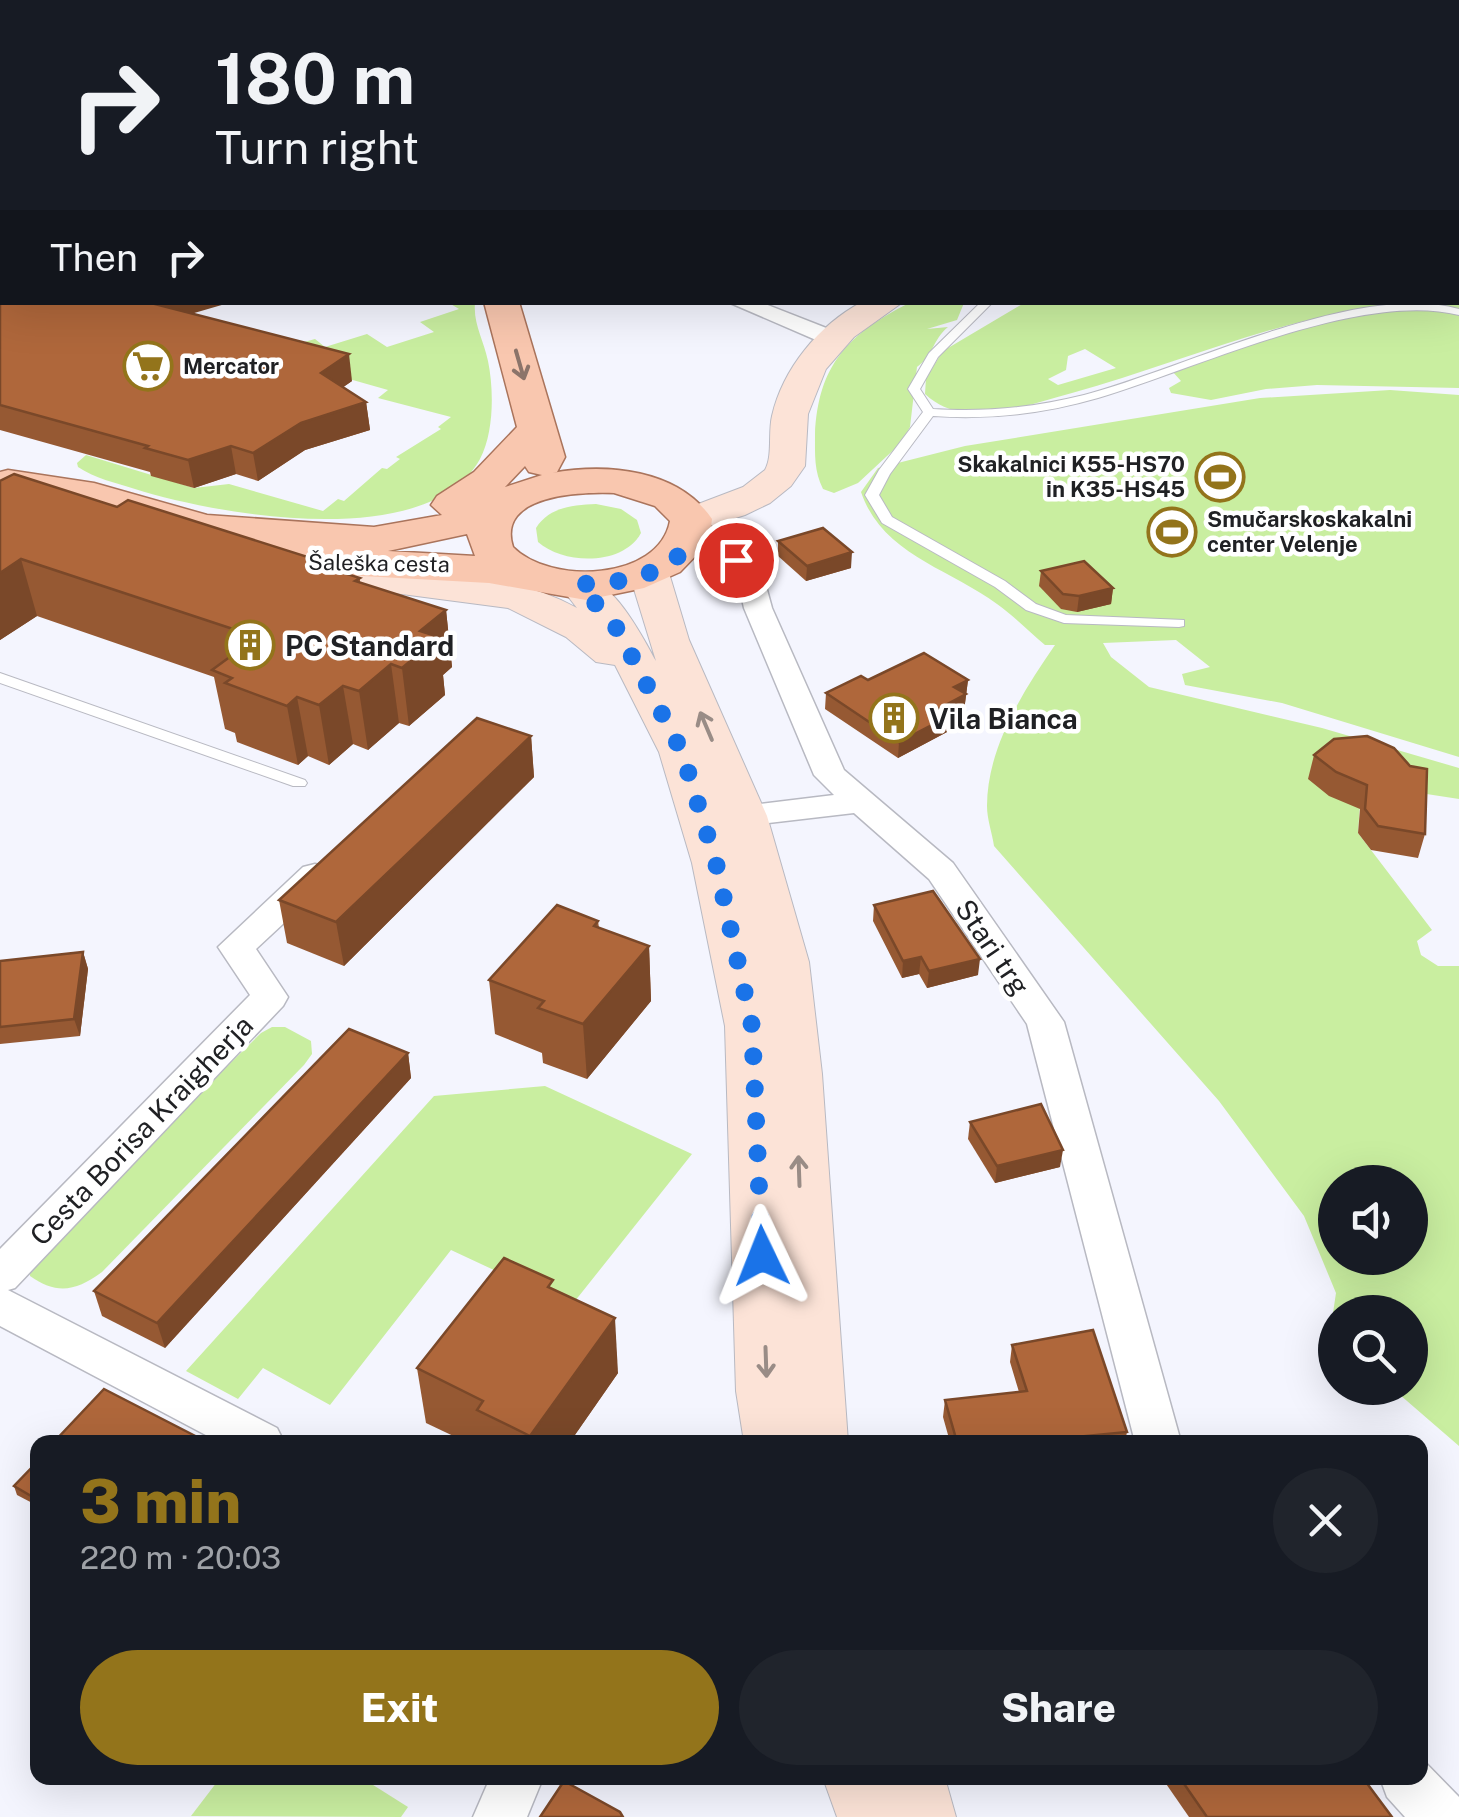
<!DOCTYPE html>
<meta charset="utf-8">
<style>
body{margin:0;font-family:"Public Sans",sans-serif;background:#20242c;color:#f1f3f6;height:100vh;display:flex;flex-direction:column;font-size:38px;white-space:nowrap}
*{box-sizing:border-box;margin:0}
p{font-size:32px;color:#9ea1a6}
.icon{flex:none;width:55px;height:55px;fill:none;stroke:currentColor;stroke-width:2;stroke-linecap:round;stroke-linejoin:round}
.map{position:relative;flex:1;overflow:hidden}
.panel{position:absolute;left:30px;top:1435px;width:1398px;height:350px;display:flex;flex-direction:column;background:#171b24;border-radius:20px;box-shadow:0 10px 40px #0002}
.panel>*{flex:none}
.guide{position:absolute;left:0px;top:0px;width:1460px;height:305px;box-shadow:0 10px 40px #0002;background:#171b24;color:#f1f3f6;overflow:hidden}
.buttons{position:absolute;left:1318px;top:1165px;display:grid;gap:20px}
.buttons a{display:grid;place-items:center;width:110px;height:110px;border-radius:50%;background:#171b24;box-shadow:0 10px 40px #0002;font-size:50px}
.pin{position:absolute;display:grid;place-items:center;width:85px;height:85px;color:#fff;margin:-42px;border:5px solid #fff;border-radius:50%;box-shadow:0 2px 10px #0007}
.me{position:absolute;width:110px;margin:-55px;rotate:358deg;stroke-linejoin:round;filter:drop-shadow(0 0 8px #0008)}
.turn{display:flex;align-items:center;gap:35px;height:210px;padding:0 50px;font-size:45px}
.turn .icon{width:130px;height:130px;stroke-width:2.5}
.turn b{display:block;font-size:70px;line-height:85px}
.then{display:flex;align-items:center;height:95px;padding:0 50px;background:#0003;gap:20px;font-size:38px}
.round{display:grid;place-items:center;flex:none;width:105px;height:105px;border-radius:52px;background:#20242c}
.head{display:flex;align-items:center;justify-content:space-between;height:170px;padding:0 50px}
h1{font-size:60px;font-weight:800;line-height:75px;color:#93741b}
.button{display:flex;gap:20px;margin-top:auto;padding:20px 50px}
.button a{flex:1;height:115px;border-radius:60px;background:#93741b;color:#fff;font-size:40px;font-weight:800;line-height:115px;text-align:center}
.button a+a{background:#20242c;color:#f1f3f6}
.map>svg:first-child{display:block}
</style>
<div class="map">
<svg width="1459" height="1817" viewBox="0 0 1459 1817">
<rect width="100%" height="100%" fill="#f4f5fe"/>
<g fill="#c9eea0" fill-rule="evenodd">
<path d="M0,0H383V2H2L0,190Z"/>
<path d="M888,0H1459V35L1458,2Z"/>
<path d="M1459,195V388L1317,385L1266,389L1211,400L1171,393L1169,388L1181,381L1172,371L1278,334L1345,317L1335,314C1246,332 1160,369 1072,393C1039,402 1001,416 966,412C950,411 937,405 925,394L926,378L943,351L1024,303L1458,302ZM1085,349L1116,368L1058,385L1048,379L1066,370L1068,356Z"/>
<path d="M449,303H475C473,324 484,341 488,361C494,390 494,433 480,459C429,553 217,515 135,489C116,483 94,478 78,467L77,463L86,455L194,488L229,484L323,511L338,499L344,501L382,468L387,469L400,459L396,457L441,429L438,427L451,417L378,398L388,390L261,354L315,339L325,347L367,334L387,347L434,332L420,322L459,309Z"/>
<path d="M909,303H964L957,320L927,329L948,327C933,339 933,356 917,367L910,427L901,443L858,483L834,493L823,489C814,471 815,455 815,435C818,365 848,334 909,303Z"/>
<path d="M1390,390L1459,395V757L1282,703L1185,685L1182,674L1210,667L1176,640L1103,643L1111,657L1149,687L1322,728L1459,768V799L1394,789L1360,804L1358,833L1432,930L1417,941L1421,955L1438,966H1459V1446L1392,1388H1410V1312H1335V1337L1330,1333L1336,1293L1304,1216L1219,1101L994,846C992,833 987,819 987,806C987,748 1023,691 1055,645H1045C1029,632 1014,616 997,604C948,568 882,554 861,492L878,468L965,446L1260,398ZM1335,1182H1410V1258H1335Z"/>
<path d="M596,504L621,509L637,520L641,533C623,566 564,565 538,542L536,528C549,507 573,505 596,504Z"/>
<path d="M272,1027H285L311,1041L312,1054L304,1065L102,1272C76,1291 57,1295 30,1276L29,1265L37,1252L261,1033Z"/>
<path d="M545,1086L692,1154L571,1306L451,1250L330,1405L263,1368L238,1399L186,1371L434,1096Z"/>
<path d="M220,1778H362L408,1807L401,1817L191,1816Z"/>
</g>
<g fill="none" stroke-linecap="round" stroke-linejoin="round">
<g stroke="#b8b9c2" stroke-width="2">
<g id="lane">
<path d="M981,302H993L938,357L920,389L933,409C987,412 1031,408 1084,395C1187,368 1356,281 1459,309V315C1361,290 1196,369 1098,398C1043,414 990,420 933,416L890,474L879,495L892,517L1005,581L1036,604L1066,615L1184,620V626L1179,627L1064,623L1026,610L995,587L882,523L865,495L879,470L923,412L908,389L929,353Z"/>
<path d="M0,673L305,780L307,783L305,786H293L0,683Z"/>
</g>
</g>
<g stroke="#b8b9c2" stroke-width="3">
<g id="street">
<path d="M456,0H472L473,2H457Z"/>
<path d="M864,0H881L882,2H866Z"/>
<rect x="1458" y="33" width="1" height="10"/>
<path d="M728,302H760L839,333L843,338L839,343H823Z"/>
<path d="M688,538L746,554L761,568L772,608L844,770L953,863L1064,1022L1181,1442H1135L1027,1024L929,879L854,813L743,826L731,823L726,816L731,809L743,806L834,795L814,775L744,608L737,577L726,566L678,552L674,546Z"/>
<path d="M315,864L327,867L332,875L327,883L256,949L288,997L283,1006L15,1288L8,1290L277,1428L284,1442H219L0,1326V1249L250,995L218,947L303,867Z"/>
<path d="M1420,1757L1459,1797V1817H1405L1387,1797L1380,1778H1420Z"/>
<path d="M490,1778H543L527,1817H473Z"/>
</g>
</g>
<g stroke="#b8b9c2" stroke-width="2">
<g id="secondary">
<path d="M1459,174V192L1458,193V175Z"/>
<path d="M862,302H903L854,337L826,369L808,414L805,466L791,486L770,503L745,515L691,532L677,528L672,520L677,512L743,487L765,470C773,456 768,433 772,416C783,368 819,325 862,302Z"/>
<path d="M295,550C328,558 361,566 395,570C456,577 522,577 577,608L559,585L565,576C607,566 638,629 656,661L629,573L635,565L649,561L663,565L669,573L689,640L767,816L809,962L822,1074L848,1442H744L736,1391L725,1026L692,863L659,752L615,665L596,662L566,637L508,608L356,588L281,570L275,562L281,554Z"/>
<path d="M823,1778H945L956,1817H837Z"/>
</g>
</g>
<g stroke="#aa745c" stroke-width="3">
<g id="primary">
<path d="M393,0H419L420,2H395Z"/>
<path d="M484,302H519L565,457L557,472L552,473C607,463 678,469 712,519L709,542L680,572L644,588L586,600L489,583L252,570L237,566L230,557L237,548L250,544L204,540L89,507L0,492V472L8,470L94,483L207,515L374,527L442,515L431,505L437,496L474,472L517,427ZM525,466L529,472L542,475L505,487ZM614,493L655,506L670,521C659,581 550,585 513,547C496,494 581,492 614,493ZM467,534L475,556L388,551Z"/>
</g>
</g>
<use href="#lane" fill="#fff" fill-rule="evenodd"/>
<use href="#street" fill="#fff" fill-rule="evenodd"/>
<use href="#secondary" fill="#fce3d7" fill-rule="evenodd"/>
<use href="#primary" fill="#f9c7af" fill-rule="evenodd"/>
</g>
<g fill="#965933">
<path d="M0,226L191,314L352,381L343,387L366,402L370,430L305,450L258,481L236,474L194,488L151,476L150,472L0,430Z"/>
<path d="M0,481L117,507L333,569L360,578V583L446,610L452,667L443,675L445,695L409,726L399,723L368,750L353,744L329,765L308,756L298,765L237,742L235,733L225,729L214,677L37,616L0,640Z"/>
<path d="M778,541L851,568L806,581L778,556Z"/>
<path d="M1041,571L1113,588L1111,604L1077,612L1061,609L1039,586Z"/>
<path d="M868,680H968L964,711L948,719L947,732L898,758L825,709L826,693Z"/>
<path d="M531,736L534,777L344,966L287,943L279,900Z"/>
<path d="M1334,739L1425,834L1418,858L1371,850L1358,833L1360,809L1329,796L1308,779L1314,755Z"/>
<path d="M874,905L978,975L927,988L919,974L902,978L873,921Z"/>
<path d="M598,921L599,928L649,946L651,1001L587,1079L543,1063L542,1053L495,1034L489,980Z"/>
<path d="M83,952L88,969L80,1036L0,1044V961Z"/>
<path d="M408,1053L411,1078L165,1348L102,1316L94,1291Z"/>
<path d="M970,1122L1060,1167L995,1183L968,1139Z"/>
<path d="M554,1290L618,1373L570,1442H466L426,1423L417,1368Z"/>
<path d="M1012,1345L1127,1432L1125,1442H950L943,1417L945,1400L1019,1392L1010,1362Z"/>
<path d="M38,1461V1506L17,1495L14,1486Z"/>
<path d="M1162,1778H1363L1392,1817H1189Z"/>
</g>
<g fill="#7a4829">
<path d="M141,302H232L146,327Z"/>
<path d="M349,354L352,381L325,400L321,373Z"/>
<path d="M366,402L370,430L305,450L258,481L253,453L301,423Z"/>
<path d="M231,446L236,474L194,488L188,460Z"/>
<path d="M852,552L851,568L806,581L807,566Z"/>
<path d="M21,559L37,616L0,640V573Z"/>
<path d="M1113,588L1111,604L1077,612L1079,596Z"/>
<path d="M446,610L452,667L443,675L445,695L409,726L402,668L420,631Z"/>
<path d="M391,664L399,723L368,750L359,691Z"/>
<path d="M968,680L964,711L948,719L947,732L898,758L899,742L938,709L954,687Z"/>
<path d="M343,686L353,744L329,765L319,705Z"/>
<path d="M297,697L308,756L298,765L287,706Z"/>
<path d="M531,736L534,777L344,966L336,922Z"/>
<path d="M649,946L651,1001L587,1079L583,1024Z"/>
<path d="M83,952L88,969L80,1036L74,1019Z"/>
<path d="M921,957L919,974L902,978L903,961Z"/>
<path d="M980,959L978,975L927,988L929,971Z"/>
<path d="M408,1053L411,1078L165,1348L157,1323Z"/>
<path d="M1063,1150L1060,1167L995,1183L997,1166Z"/>
<path d="M615,1318L618,1373L570,1442H531L530,1436Z"/>
</g>
<g fill="#af673b" stroke="#7a4829" stroke-width="2.5">
<rect x="496" y="0" width="120" height="2"/>
<path d="M0,226H2V302H147L349,354L321,373L366,402L301,423L253,453L231,446L188,460L145,448L148,446L0,405Z"/>
<path d="M14,474L117,507L128,500L333,565L328,568L360,578L355,581L446,610L420,631L439,637L402,668L391,664L359,691L343,686L319,705L297,697L287,706L225,683L232,678L212,670L257,637L21,559L0,573V481Z"/>
<path d="M823,528L852,552L807,566L778,541Z"/>
<path d="M1084,561L1113,588L1079,596L1063,594L1041,571Z"/>
<path d="M924,653L968,680L954,687L966,694L938,709L949,716L899,742L826,693L861,676L868,680Z"/>
<path d="M477,718L531,736L336,922L279,900Z"/>
<path d="M1367,736L1394,748L1410,766L1427,769L1425,834L1378,826L1365,809L1367,785L1336,772L1314,755L1334,739Z"/>
<path d="M933,891L980,959L929,971L921,957L903,961L874,905Z"/>
<path d="M557,905L598,921L594,926L649,946L583,1024L538,1008L544,1001L489,980Z"/>
<path d="M83,952L74,1019L0,1027V961Z"/>
<path d="M349,1029L408,1053L157,1323L94,1291Z"/>
<path d="M1041,1104L1063,1150L997,1166L970,1122Z"/>
<path d="M504,1258L553,1280L548,1287L615,1318L530,1436L477,1410L483,1401L417,1368Z"/>
<path d="M1093,1330L1127,1432L1025,1442H957L945,1400L1027,1391L1012,1345Z"/>
<path d="M104,1389L207,1442H54Z"/>
<path d="M38,1461V1500L14,1486Z"/>
<path d="M1180,1778H1363L1392,1817H1207Z"/>
<path d="M564,1781L620,1812L623,1817H540Z"/>
</g>
<defs><path id="oneway-shaft" d="M-6 0H5M1.5-3L5.5 0L1.5 3" fill="none" stroke-width="1.6" stroke-linecap="round" stroke-linejoin="round" transform="scale(2.5)"/></defs>
<use stroke="#8c746a" href="#oneway-shaft" transform="translate(520 365) rotate(74)"/>
<g stroke="#998c86">
<use href="#oneway-shaft" transform="translate(706 726) rotate(-113)"/>
<use href="#oneway-shaft" transform="translate(799 1171) rotate(-92)"/>
<use href="#oneway-shaft" transform="translate(766 1362) rotate(88)"/>
</g>
<g fill="none" stroke-linecap="round" stroke-linejoin="round">
<path stroke="#1a73e8" stroke-width="18" stroke-dasharray="0 32.4" d="M736,560L688,546C661,578 619,583 579,584L618,630L682,752L716,863L752,1026L762,1256"/>
</g>
<defs>
<g id="supermarket-ring" transform="scale(2.5)"><circle r="9.5" fill="#fff" stroke="#93741b" stroke-width="1.5"/><path d="M-6-5.5h2.5l.6 2H6L4.5 2H-2.5L-4.4-4H-6ZM-1.5 3.2a1.3 1.3 0 1 0 .1 0ZM3 3.2a1.3 1.3 0 1 0 .1 0Z" fill="#93741b"/></g>
<g id="stadium-ring" transform="scale(2.5)"><circle r="9.5" fill="#fff" stroke="#93741b" stroke-width="1.5"/><path d="M0-5a6.5 5 0 1 0 0 10a6.5 5 0 1 0 0-10ZM-3.5-1.8h7v3.6h-7Z" fill="#93741b"/></g>
<g id="building-ring" transform="scale(2.5)"><circle r="9.5" fill="#fff" stroke="#93741b" stroke-width="1.5"/><path d="M-4-6H4V6H1V3H-1V6H-4ZM-2.5-4.3h1.7v1.8h-1.7ZM.8-4.3h1.7v1.8H.8ZM-2.5-1h1.7V.8h-1.7ZM.8-1h1.7V.8H.8Z" fill="#93741b"/></g>
</defs>
<g fill-rule="evenodd">
<use href="#supermarket-ring" x="148" y="366"/>
<use href="#stadium-ring" x="1220" y="477"/>
<use href="#stadium-ring" x="1172" y="532"/>
<use href="#building-ring" x="250" y="645"/>
<use href="#building-ring" x="894" y="718"/>
</g>
<g text-anchor="middle" dominant-baseline="central" stroke-width="9" stroke-linejoin="round" paint-order="stroke">
<g font-size="22" font-weight="bold" fill="#202124" stroke="#fff" text-anchor="start">
<text x="183" y="366">Mercator</text>
<text x="1185" y="464" text-anchor="end">Skakalnici K55-HS70<tspan x="1185" dy="25">in K35-HS45</tspan></text>
<text x="1207" y="519">Smučarskoskakalni<tspan x="1207" dy="25">center Velenje</tspan></text>
</g>
<g font-size="22" fill="#202124" stroke="#fff">
<text transform="translate(379 563) rotate(1)">Šaleška cesta</text>
</g>
<g font-size="28" font-weight="bold" fill="#202124" stroke="#fff" text-anchor="start">
<text x="285" y="645">PC Standard</text>
<text x="929" y="718">Vila Bianca</text>
</g>
<g font-size="28" fill="#202124" stroke="#fff">
<text transform="translate(993 947) rotate(56)">Stari trg</text>
<text transform="translate(141 1130) rotate(-46)">Cesta Borisa Kraigherja</text>
</g>
</g>
</svg>
<div class="buttons">
<a><svg class="icon" aria-label="sound" viewBox="0 0 24 24"><path d="M4 9h4l5-4v14l-5-4H4zM17 9q2 3 0 6"/></svg></a>
<a><svg class="icon" aria-label="search" viewBox="0 0 24 24"><circle cx="10" cy="10" r="6"/><path d="M15 15l6 6"/></svg></a>
</div>
<div class="pin" style="left:736px;top:560px;background:#d93025"><svg class="icon" aria-label="arrive" viewBox="0 0 24 24"><path d="M6 21V4h12l-3 4 3 4H6"/></svg></div>
<svg class="me" style="left:762px;top:1256px" viewBox="-20 -20 40 40"><path d="M0-17L14 15 0 8-14 15z" fill="#1a73e8" stroke="#fff" stroke-width="4"/></svg>
<div class="guide">
<div class="turn"><svg class="icon" aria-label="right" viewBox="0 0 24 24"><path d="M7 20v-9h11M14 6l5 5-5 5"/></svg><div><b>180 m</b>Turn right</div></div>
<div class="then">Then<svg class="icon" aria-label="right" viewBox="0 0 24 24"><path d="M7 20v-9h11M14 6l5 5-5 5"/></svg></div>
</div>
<section class="panel">
<div class="head"><div><h1>3 min</h1><p>220 m · 20:03</p></div><a class="round"><svg class="icon" aria-label="close" viewBox="0 0 24 24"><path d="M6 6l12 12M18 6L6 18"/></svg></a></div>
<div class="button"><a>Exit</a><a>Share</a></div>
</section>
</div>
